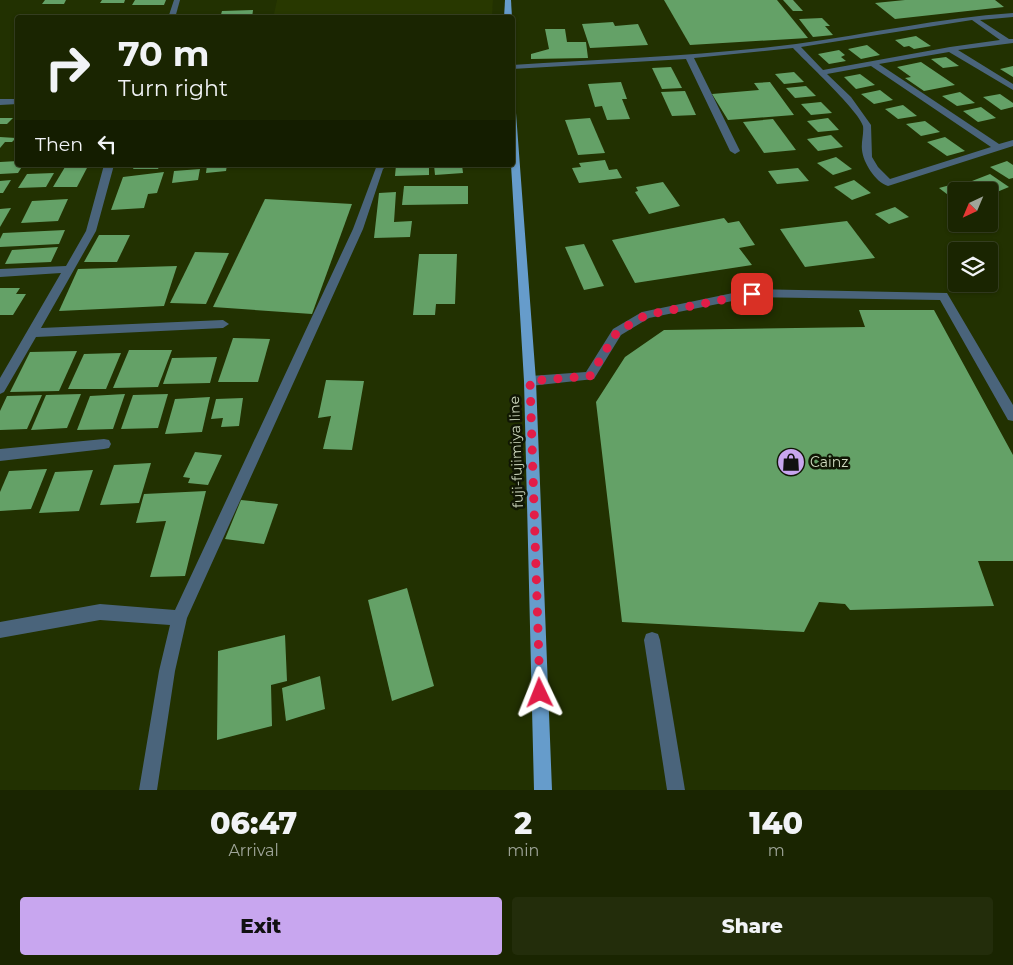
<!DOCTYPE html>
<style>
body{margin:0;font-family:Montserrat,sans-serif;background:#232d0b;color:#f1f3f6;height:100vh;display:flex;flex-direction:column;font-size:19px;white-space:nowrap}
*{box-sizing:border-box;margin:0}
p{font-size:16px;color:#9fa599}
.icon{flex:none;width:28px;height:28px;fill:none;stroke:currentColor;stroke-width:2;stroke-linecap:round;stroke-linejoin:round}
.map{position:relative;height:790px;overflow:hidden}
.drawer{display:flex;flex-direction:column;background:#1a2501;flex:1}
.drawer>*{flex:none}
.banner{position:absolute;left:15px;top:15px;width:500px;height:152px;border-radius:5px;box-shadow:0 1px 4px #0004,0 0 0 1px #384223;background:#1a2501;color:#f1f3f6;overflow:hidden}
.needle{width:32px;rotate:224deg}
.controls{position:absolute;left:948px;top:182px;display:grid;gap:10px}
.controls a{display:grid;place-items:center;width:50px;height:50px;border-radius:5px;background:#1a2501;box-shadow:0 1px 4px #0004,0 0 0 1px #384223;font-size:25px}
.pin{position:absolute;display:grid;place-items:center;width:42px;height:42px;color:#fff;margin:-21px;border-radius:10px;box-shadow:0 2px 8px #0006}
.me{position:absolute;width:55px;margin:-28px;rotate:358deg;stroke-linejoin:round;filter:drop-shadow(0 0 4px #0008)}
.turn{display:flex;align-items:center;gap:18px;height:105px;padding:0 20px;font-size:22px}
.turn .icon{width:65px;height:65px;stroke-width:2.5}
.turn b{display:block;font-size:35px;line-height:42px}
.then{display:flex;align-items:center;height:48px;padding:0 20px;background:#0003;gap:10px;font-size:19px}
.eta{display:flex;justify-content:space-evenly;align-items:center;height:85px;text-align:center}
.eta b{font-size:30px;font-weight:800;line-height:35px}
.primary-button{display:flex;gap:10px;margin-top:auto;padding:10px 20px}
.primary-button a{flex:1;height:58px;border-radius:5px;background:#c8a6ef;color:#111;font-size:20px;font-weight:800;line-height:58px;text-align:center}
.primary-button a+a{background:#232d0b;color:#f1f3f6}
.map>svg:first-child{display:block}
</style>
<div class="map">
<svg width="1013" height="790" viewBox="0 0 1013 790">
<rect width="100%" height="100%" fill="#223101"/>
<path fill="#283800" d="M277,0H493L492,17L315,18L274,14Z"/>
<g fill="#64a167">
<path d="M45,0H66L64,4H42Z"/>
<path d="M102,0H125L124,3H100Z"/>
<path d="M135,0H166L164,5H132Z"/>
<path d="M664,0H777L808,38L690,45Z"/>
<path d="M783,0H793L803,11H793Z"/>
<path d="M905,0H995L1004,7L895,19L875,3Z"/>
<path d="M253,10L252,18H220L222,11Z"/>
<path d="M822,18L830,26H825L833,35L813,37L799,19Z"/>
<path d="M613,22L615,26L638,24L648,45L590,48L582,24Z"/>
<path d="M545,29H565L567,42H586L588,58L531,59V54L549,49Z"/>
<path d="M916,36L931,46L914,49L909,46L904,47L895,40Z"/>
<path d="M867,45L880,55L861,59L848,49Z"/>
<path d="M839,50L845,55L841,57L846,61L829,64L818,54Z"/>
<path d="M946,57L959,66L943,68L931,59Z"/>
<path d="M921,62L955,85L924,91L905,78L911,77L897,67Z"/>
<path d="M1013,66V77L1000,69Z"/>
<path d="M671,67L682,88L662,89L652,68Z"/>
<path d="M794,72L804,82L784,84L775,74Z"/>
<path d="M860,74L875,85L856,89L844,77Z"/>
<path d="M621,82L627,99H622L630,119L607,120L602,106L595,107L588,84Z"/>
<path d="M770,82L794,115L728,120L712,94L759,90L754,83Z"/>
<path d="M806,86L816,96L795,98L786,88Z"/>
<path d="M880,90L893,100L874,104L861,94Z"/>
<path d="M685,91L696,115L672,116L661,92Z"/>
<path d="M960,92L975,103L957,106L942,96Z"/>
<path d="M1000,94L1013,103V107L1001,110L983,97Z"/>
<path d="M821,102L832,113L811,115L801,104Z"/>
<path d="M903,105L917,116L898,119L885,109Z"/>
<path d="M981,107L996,118L978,122L963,111Z"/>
<path d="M0,118H13L7,124H0Z"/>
<path d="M590,118L605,153L578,155L565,120Z"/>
<path d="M828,118L839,130L818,132L807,121Z"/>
<path d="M773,119L796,150L764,153L743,122Z"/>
<path d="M925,121L940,132L921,136L906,124Z"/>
<path d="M831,135L843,147L818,151L807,139Z"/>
<path d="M0,137L16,138L12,142H5L0,148Z"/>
<path d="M945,137L965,151L947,156L927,142Z"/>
<path d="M836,157L852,169L833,175L817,163Z"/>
<path d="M605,160L609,170L617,169L622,178L579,183L572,168L581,167L579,163Z"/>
<path d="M18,161V165H23L18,173L0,174V162Z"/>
<path d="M1007,161L1013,165V178L1009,179L990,167Z"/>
<path d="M135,165H160L158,169H133Z"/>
<path d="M207,165H227L226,171L206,173Z"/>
<path d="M396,165H429V175L395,176Z"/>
<path d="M434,165H462L463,173L435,175Z"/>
<path d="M88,166L77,187H53L65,167Z"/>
<path d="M798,168L809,181L777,184L768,171Z"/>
<path d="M200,169L198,180L172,183L174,171Z"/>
<path d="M164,172L157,193L148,194L144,208L111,210L123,177Z"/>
<path d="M54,173L46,187L18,188L27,174Z"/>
<path d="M990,174L1009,187L992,194L972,181Z"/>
<path d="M11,180L3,193H0V181Z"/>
<path d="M854,180L871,193L852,200L834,187Z"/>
<path d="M663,182L680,206L649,214L635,192L638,191L636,187Z"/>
<path d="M961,182L974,191H956V201L939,188Z"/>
<path d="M404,186H468V204L402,205Z"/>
<path d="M396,192L394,222L412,221L410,237L374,238L379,193Z"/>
<path d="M68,199L58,221L21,223L32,201Z"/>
<path d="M265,199L352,204L312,314L213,307Z"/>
<path d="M895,207L909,217L889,224L875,214Z"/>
<path d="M11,208L0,227V209Z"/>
<path d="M724,218L728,223L739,221L755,245L739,248L752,265L635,283L612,240Z"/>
<path d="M847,221L875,258L805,267L780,229Z"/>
<path d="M65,230L59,244L0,247V239L3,233Z"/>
<path d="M99,235H130L117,262H84Z"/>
<path d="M584,244L604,286L584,290L565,247Z"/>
<path d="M58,247L51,262L5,264L12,250Z"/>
<path d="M195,252L229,253L206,304L170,303Z"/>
<path d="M419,254H457L455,304H436L435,315H413Z"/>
<path d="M177,266L164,306L59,311L78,269Z"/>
<path d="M0,288H20L16,294H26L13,315H0Z"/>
<path d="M859,310H934L1013,455V561H978L994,606L850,610L845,604L819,602L804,632L622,622L596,402L625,357L664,330L865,327Z"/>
<path d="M233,338L270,339L258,382H218Z"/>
<path d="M129,350H172L158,387L113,388Z"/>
<path d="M77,351L59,391L10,392L30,352Z"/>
<path d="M121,353L106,389H68L84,354Z"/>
<path d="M217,357L210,383L163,384L172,358Z"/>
<path d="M326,380L364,381L352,450L323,449L331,416L318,418Z"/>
<path d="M81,394L67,428L31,430L46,395Z"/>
<path d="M125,394L113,429L77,430L90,396Z"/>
<path d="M168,394L158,428L121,429L133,395Z"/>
<path d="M42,395L27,429L0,430V411L7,396Z"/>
<path d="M210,397L202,432L165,434L175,399Z"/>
<path d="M243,398L239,426L221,427L223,418L211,419L216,399Z"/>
<path d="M195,452L222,455L208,485L188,483L190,478L183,477Z"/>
<path d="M151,463L139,503L100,505L114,465Z"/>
<path d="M47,469L31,509L0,511V492L9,471Z"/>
<path d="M93,470L79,511L39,513L55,472Z"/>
<path d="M206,491L185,576L150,577L166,521L136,523L144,494Z"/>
<path d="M241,500L278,504L264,544L225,539Z"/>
<path d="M407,588L434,686L392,701L368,600Z"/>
<path d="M285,635L287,681L271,685L272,726L217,740L218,651Z"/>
<path d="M320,676L325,709L286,721L282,688Z"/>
</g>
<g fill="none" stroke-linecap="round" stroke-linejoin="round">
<g fill="#4a647b" fill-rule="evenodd">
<path d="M174,0H180L175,18H168Z"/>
<path d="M1013,13V17L980,20L1009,39H1013V43L958,50L1013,84V90L949,52L879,64L999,144L1013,140V146L888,186C875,182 863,162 862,150C861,142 864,134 863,126C860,112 806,62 793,48L694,58L740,151L735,154L730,151L686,59L512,69V65C607,59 702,56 796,44C868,34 940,18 1013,13ZM972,20L1000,40L950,47L823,70L801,47ZM871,66L991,147L890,179L878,167L872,157L871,125L851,97L827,74Z"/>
<path d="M0,99H18V104L0,105Z"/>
<path d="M18,151V157L14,156V152Z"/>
<path d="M104,165H114L96,231L41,328L223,320L229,324L223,328L36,337L4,392L0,394V378L61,273L0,277V269L66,266L86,231Z"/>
<path d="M377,165H388L383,169L363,229L187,618L175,671L157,790H139L159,671L170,625L100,620L0,638V622L100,604L175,610L353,229Z"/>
<path d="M752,289L947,293L1013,405V421L1008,420L940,300L752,297L649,318L621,335L594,379L530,386L524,381L530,376L586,372L613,329L642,312Z"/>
<path d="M104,439L109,440L111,444L109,448L104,449L0,461V449Z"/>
<path d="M652,632L658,634L660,640L685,790H667L644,640L646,634Z"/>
</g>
<g fill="#669ccb" fill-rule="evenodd">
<path d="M505,0H511L512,18H504Z"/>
<path d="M512,111L516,113L536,381L552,790H534L524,381L511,165H512Z"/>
</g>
</g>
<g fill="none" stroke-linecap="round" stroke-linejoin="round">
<path stroke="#e11d48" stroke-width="9" stroke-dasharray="0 16.2" d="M540,693L530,381L590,376L617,332L646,315L752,294"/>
</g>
<defs>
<g id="shop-disc" transform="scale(1.4375)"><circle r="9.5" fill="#c8a6ef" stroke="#101604"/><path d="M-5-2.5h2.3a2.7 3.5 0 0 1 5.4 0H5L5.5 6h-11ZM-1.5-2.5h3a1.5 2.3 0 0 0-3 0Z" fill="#111"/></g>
</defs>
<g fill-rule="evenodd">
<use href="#shop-disc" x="791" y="462"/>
</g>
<g text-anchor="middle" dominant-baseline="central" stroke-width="5" stroke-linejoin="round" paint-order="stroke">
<g font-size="14" fill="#d0dac1" stroke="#101604">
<text transform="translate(516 452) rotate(-92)">fuji-fujimiya line</text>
</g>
<g font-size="14" fill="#d0dac1" stroke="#101604" text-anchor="start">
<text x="810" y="462">Cainz</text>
</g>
</g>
</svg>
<div class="controls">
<a><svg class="needle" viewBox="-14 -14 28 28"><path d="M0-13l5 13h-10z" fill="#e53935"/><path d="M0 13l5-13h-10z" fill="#9fa599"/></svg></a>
<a><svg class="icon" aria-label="layers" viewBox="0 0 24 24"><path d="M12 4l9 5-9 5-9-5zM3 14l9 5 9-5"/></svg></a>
</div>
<div class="pin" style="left:752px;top:294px;background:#d93025"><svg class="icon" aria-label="arrive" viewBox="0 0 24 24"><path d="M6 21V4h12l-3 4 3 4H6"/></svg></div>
<svg class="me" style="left:540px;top:693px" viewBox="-20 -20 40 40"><path d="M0-17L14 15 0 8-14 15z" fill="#e11d48" stroke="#fff" stroke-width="4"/></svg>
<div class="banner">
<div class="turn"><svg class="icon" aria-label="right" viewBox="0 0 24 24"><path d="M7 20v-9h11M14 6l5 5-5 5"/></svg><div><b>70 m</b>Turn right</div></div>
<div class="then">Then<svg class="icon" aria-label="left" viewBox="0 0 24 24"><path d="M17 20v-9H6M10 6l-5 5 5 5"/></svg></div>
</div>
</div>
<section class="drawer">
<div class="eta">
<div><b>06:47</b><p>Arrival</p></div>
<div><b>2</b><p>min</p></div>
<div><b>140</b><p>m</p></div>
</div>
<div class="primary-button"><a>Exit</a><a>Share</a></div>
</section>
